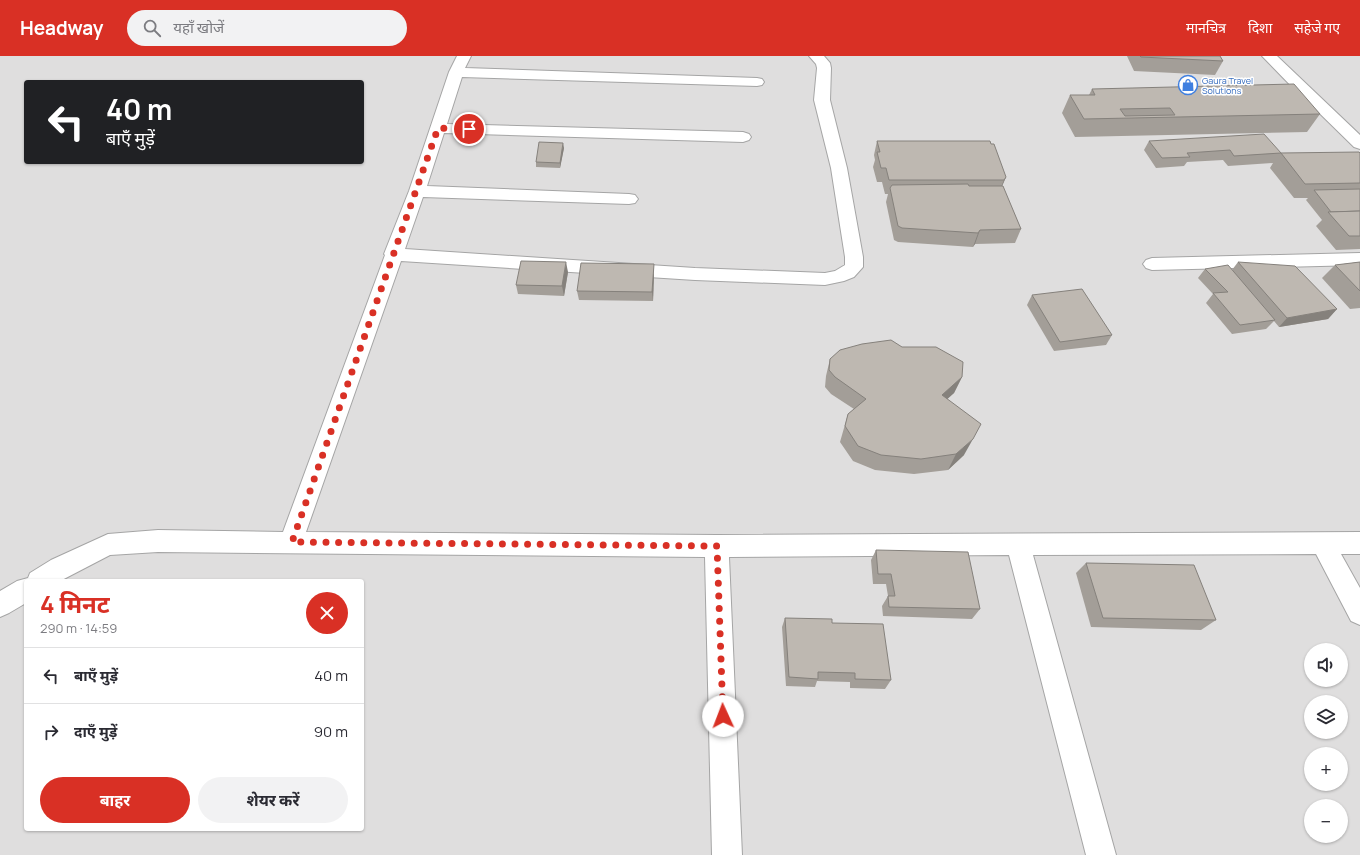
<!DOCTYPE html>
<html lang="hi">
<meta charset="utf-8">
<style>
body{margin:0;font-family:Manrope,"Noto Sans Devanagari",sans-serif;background:#f2f2f3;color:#2b2b33;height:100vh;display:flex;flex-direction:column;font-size:15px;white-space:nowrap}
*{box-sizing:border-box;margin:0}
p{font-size:13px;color:#7c7c81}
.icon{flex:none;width:22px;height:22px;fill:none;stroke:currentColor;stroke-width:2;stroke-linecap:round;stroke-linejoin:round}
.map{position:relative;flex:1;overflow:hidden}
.side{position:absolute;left:24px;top:523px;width:340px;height:252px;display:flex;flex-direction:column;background:#fff;border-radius:4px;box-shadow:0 1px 3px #0004}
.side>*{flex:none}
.top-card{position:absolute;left:24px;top:24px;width:340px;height:84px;border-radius:4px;box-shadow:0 1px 3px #0004;background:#202124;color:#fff;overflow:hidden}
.fabs{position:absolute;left:1304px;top:587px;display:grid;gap:8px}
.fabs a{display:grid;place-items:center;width:44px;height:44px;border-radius:50%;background:#fff;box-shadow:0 1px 3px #0004;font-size:20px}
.pin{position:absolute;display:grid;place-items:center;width:34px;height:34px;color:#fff;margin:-17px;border:2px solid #fff;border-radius:50%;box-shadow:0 1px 4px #0007}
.me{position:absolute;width:44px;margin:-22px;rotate:358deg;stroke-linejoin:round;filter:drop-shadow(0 0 3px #0008)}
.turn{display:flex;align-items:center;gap:14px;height:84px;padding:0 16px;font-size:18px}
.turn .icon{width:52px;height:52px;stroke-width:2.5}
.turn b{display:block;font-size:28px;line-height:34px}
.round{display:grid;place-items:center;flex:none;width:42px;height:42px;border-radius:21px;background:#f2f2f3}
.head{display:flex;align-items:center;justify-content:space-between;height:68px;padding:0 16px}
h1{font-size:24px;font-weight:700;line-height:30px;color:#d93025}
.primary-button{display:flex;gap:8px;margin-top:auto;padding:8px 16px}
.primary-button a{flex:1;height:46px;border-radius:24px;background:#d93025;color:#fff;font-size:16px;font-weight:700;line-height:46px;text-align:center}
.primary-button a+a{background:#f2f2f3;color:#2b2b33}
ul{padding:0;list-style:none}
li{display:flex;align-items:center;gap:12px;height:56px;padding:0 16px;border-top:1px solid #e1e1e2}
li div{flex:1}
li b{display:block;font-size:15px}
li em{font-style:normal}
header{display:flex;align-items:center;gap:24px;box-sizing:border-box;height:56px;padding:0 20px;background:#d93025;color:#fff}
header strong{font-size:19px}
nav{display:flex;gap:22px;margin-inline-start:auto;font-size:14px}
.search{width:280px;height:36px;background:#f2f2f3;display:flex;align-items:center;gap:10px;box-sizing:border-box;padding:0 14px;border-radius:22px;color:#7c7c81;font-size:15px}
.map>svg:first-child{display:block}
</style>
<header>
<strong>Headway</strong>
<div class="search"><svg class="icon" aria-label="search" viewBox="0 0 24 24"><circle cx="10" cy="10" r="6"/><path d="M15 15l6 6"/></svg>यहाँ खोजें</div>
<nav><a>मानचित्र</a><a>दिशा</a><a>सहेजे गए</a></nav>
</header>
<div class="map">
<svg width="1360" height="799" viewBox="0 0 1360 799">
<rect width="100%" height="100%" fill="#f1efe8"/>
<path fill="#dfdede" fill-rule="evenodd" d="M0,0H1360V799H0ZM26,26H362V106H26ZM26,525H362V773H26ZM1311,594H1341V624H1311ZM1311,646H1341V676H1311ZM1311,698H1341V728H1311ZM1311,750H1341V780H1311Z"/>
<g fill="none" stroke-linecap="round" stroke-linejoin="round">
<g stroke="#a5a5a5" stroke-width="2">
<g id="minor">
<path d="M457,0H471L465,12L757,22L762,23L764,26L762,29L757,30L462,21L447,68L743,76L749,78L751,81L749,84L743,86L444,77L427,130L629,138L635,139L638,143L635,147L629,148L423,141L405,193L695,212L825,217L835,215L845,209V201L831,112L814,44L817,12L816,8L809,0H824L830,7L831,12L830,44L847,112L863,201V211L854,221L844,225L825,229L695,224L401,205L306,476L717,479L1360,476V498H1341L1360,532V569L1351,565L1316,498L1033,499L1116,799H1086L1009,499L729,501L742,799H712L705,501L158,496L110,499L60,525H26V547L9,557L0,561V535L17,525L28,522L30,517L51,504L108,478L158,474L283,476L385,199L384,198L409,135L449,16Z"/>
<path d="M1262,0H1277L1360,79V93L1354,91L1306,44L1270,43L1268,40L1270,37L1297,36Z"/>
<path d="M1360,197V209L1152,214L1146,212L1143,208L1146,204L1152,202Z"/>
</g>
</g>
<use href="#minor" fill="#fff" fill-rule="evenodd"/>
</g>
<g fill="#a39e98">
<path d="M1127,0H1220L1223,5L1215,19L1134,15Z"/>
<path d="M1092,33L1320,58L1307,76L1075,81L1062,57L1070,39H1089Z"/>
<path d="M877,85L1006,121L1002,130L1021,173L1015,187L975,188L973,191L898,186L894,184L886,146L888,138H885L882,126H877L873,111L875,104L874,99Z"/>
<path d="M1149,85L1281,97H1360V193L1336,194L1316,170L1322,164L1306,144L1308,142H1294L1270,112L1273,107L1228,110L1223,104L1187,106L1184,110L1156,112L1144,94Z"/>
<path d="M564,92L560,112L536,111V106Z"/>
<path d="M1238,206L1337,253L1328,263L1279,271L1274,265L1266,273L1232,278L1206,247L1213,238L1198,222L1205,213L1232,214Z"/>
<path d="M1360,206V252L1350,253L1322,222L1335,209Z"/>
<path d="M568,216L564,240L518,238L516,229Z"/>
<path d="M654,218L653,245L579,244L577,235Z"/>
<path d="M1032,239L1112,279L1106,289L1054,295L1027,249Z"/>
<path d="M902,291L962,321L954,337L947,343L964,399L948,414L914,418L875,414L853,405L840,386L848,358L854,353L831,338L825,331L826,320L830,303Z"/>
<path d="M876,494L980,553L972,563L883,560L882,550L888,540L886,528H873L871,504Z"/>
<path d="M1086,507L1216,564L1201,574L1091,571L1076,517Z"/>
<path d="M785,562L832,567L891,624L885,633L850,632V626L817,625L815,631L786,630L782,571Z"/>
</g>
<g fill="#85817c">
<path d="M563,87L564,92L560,112V107Z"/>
<path d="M1006,121L1000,135L998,138L1004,124Z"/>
<path d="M980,174L975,188L973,191L978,177Z"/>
<path d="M566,206L568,216L564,240L562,230Z"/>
<path d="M654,208V218L653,245L652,236Z"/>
<path d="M1337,253L1328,263L1279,271L1287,262Z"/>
<path d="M962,321L954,337L934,355L942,339Z"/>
<path d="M973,383L964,399L948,414L956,398Z"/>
</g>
<g fill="#beb8b1" stroke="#85817c" fill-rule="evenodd">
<path d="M1140,0H1220L1223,5L1141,1Z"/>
<path d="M1294,28L1320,58L1084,63L1070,39H1095L1092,33ZM1170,52L1175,59L1125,60L1120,53Z"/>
<path d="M1264,78L1281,97L1234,100L1230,94L1187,97L1190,101L1162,102L1149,85Z"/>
<path d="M877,85H990L991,88H994L1006,121L1004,124H889L886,112H881L877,96H880Z"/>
<path d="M539,86L563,87L560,107L536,106Z"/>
<path d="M1359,96L1360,97V127L1305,128L1281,97Z"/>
<path d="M968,128L969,130H1003L1021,173L980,174L978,177L902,172L898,170L890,132L892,129Z"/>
<path d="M1360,133V155L1331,156L1314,134Z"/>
<path d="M1360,155V180H1349L1328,156Z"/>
<path d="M521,205L566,206L562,230L516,229Z"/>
<path d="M1238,206L1295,210L1337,253L1287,262Z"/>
<path d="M1360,206V235L1335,209Z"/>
<path d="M581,207L654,208L652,236L577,235Z"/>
<path d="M1228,209L1275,264L1240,269L1213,237L1228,236L1205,213Z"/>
<path d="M1082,233L1112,279L1060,286L1032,239Z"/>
<path d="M891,284L902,291H936L963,306L962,321L942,339L981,368L973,383L956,398L921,403L881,399L858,390L845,370L848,358L866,343L835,321L829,314L830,303L840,294L862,288Z"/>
<path d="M876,494L968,496L980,553L889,551L888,540H895L891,518H878Z"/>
<path d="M1086,507L1194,509L1216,564L1103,562Z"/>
<path d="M785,562L832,563V567L883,568L891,624L855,623V617L818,616V623L789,621Z"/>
</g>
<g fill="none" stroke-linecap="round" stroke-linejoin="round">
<path stroke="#d93025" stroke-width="7" stroke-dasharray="0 12.6" d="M469,73L438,72L292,486L717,490L723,660"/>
</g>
<defs>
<g id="shop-ring" transform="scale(1)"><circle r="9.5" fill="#fff" stroke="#3f7fe0" stroke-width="1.5"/><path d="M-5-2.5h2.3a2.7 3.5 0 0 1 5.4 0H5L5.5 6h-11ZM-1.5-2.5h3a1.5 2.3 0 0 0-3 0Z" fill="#3f7fe0"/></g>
</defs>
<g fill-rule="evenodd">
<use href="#shop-ring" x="1188" y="29"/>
</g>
<g text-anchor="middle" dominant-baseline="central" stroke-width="3" stroke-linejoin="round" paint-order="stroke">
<g font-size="9" fill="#366cbe" stroke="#fff" text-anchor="start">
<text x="1202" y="24">Gaura Travel<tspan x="1202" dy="10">Solutions</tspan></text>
</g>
</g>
</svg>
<div class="fabs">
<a><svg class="icon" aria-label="sound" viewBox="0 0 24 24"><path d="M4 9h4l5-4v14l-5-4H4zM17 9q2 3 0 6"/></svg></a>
<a><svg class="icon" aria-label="layers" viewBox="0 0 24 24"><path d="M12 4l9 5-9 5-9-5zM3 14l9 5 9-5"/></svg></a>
<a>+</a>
<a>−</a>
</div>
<div class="pin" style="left:469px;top:73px;background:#d93025"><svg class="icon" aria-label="arrive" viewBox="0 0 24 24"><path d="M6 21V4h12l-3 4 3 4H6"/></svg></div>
<svg class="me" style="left:723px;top:660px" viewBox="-20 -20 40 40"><circle r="19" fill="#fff"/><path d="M0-13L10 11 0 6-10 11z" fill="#d93025"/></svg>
<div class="top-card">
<div class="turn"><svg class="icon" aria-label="left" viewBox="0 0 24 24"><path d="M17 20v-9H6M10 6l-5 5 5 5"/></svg><div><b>40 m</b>बाएँ मुड़ें</div></div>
</div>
<section class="side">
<div class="head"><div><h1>4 मिनट</h1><p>290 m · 14:59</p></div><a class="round" style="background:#d93025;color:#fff"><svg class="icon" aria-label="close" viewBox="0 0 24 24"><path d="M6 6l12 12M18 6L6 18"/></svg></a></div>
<ul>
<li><svg class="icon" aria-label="left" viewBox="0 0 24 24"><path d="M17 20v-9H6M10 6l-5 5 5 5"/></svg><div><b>बाएँ मुड़ें</b></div><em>40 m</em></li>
<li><svg class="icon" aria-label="right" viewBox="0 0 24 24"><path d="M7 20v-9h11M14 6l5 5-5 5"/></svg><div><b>दाएँ मुड़ें</b></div><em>90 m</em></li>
</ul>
<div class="primary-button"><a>बाहर</a><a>शेयर करें</a></div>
</section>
</div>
